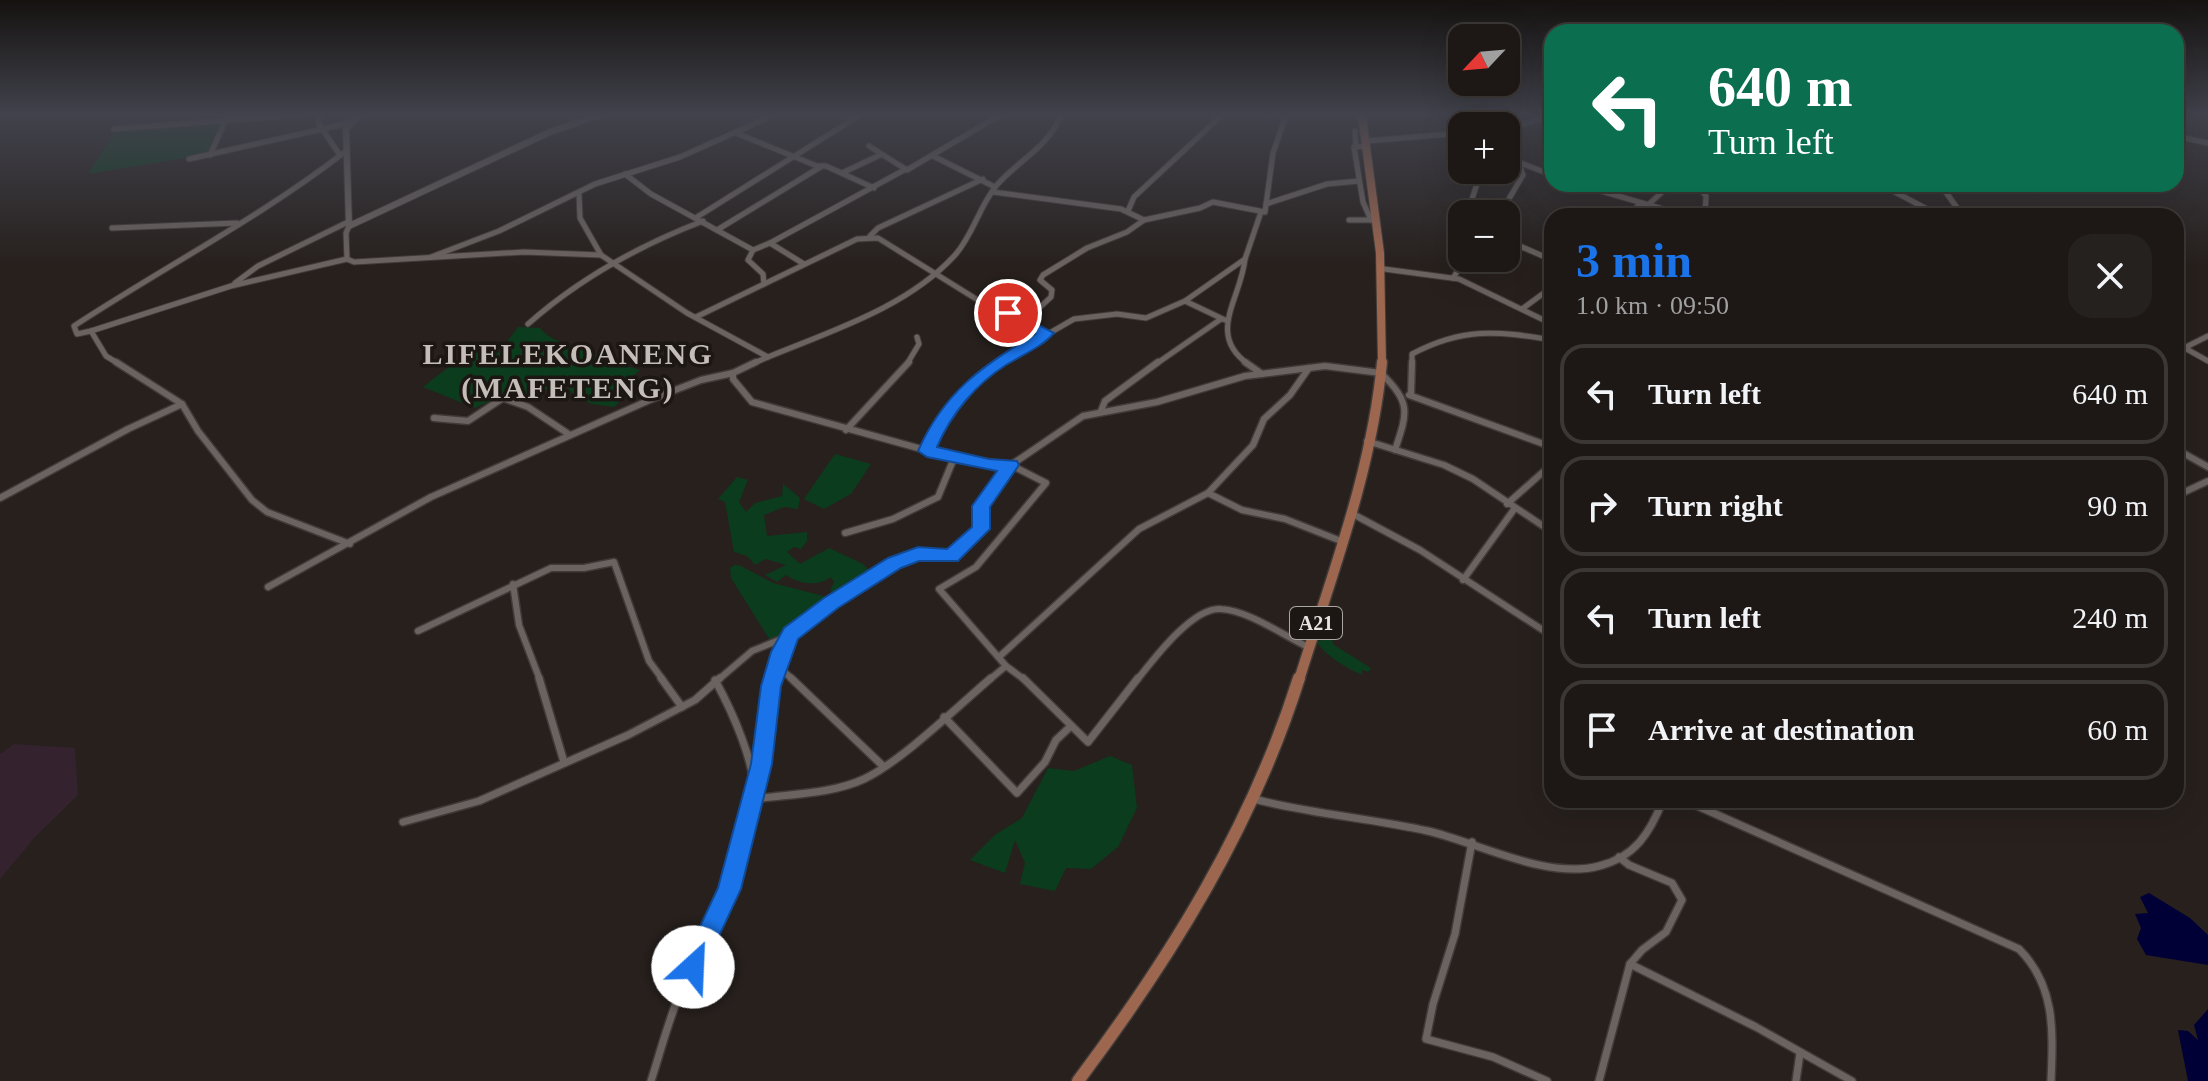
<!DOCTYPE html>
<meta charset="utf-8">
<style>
body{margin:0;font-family:"Times New Roman",serif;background:#25211f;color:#f1f3f6;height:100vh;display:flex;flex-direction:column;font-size:30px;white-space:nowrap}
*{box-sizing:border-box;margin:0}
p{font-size:26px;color:#a0a0a1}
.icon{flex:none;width:44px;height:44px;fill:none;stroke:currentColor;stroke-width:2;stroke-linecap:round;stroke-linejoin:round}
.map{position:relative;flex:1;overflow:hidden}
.drawer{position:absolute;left:1544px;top:208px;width:640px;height:600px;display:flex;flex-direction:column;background:#1d1816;border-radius:24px;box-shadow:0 8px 32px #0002,0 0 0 2px #3b3735}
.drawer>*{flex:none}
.guide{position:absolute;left:1544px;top:24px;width:640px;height:168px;border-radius:24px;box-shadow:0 8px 32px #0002,0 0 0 2px #3b3735;background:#0b6e4f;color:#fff;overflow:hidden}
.needle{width:52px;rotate:244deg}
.buttons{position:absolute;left:1448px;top:24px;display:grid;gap:16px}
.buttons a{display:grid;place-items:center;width:72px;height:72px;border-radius:16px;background:#1d1816;box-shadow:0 8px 32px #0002,0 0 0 2px #3b3735;font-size:40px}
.pin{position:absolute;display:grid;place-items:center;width:68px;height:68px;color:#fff;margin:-34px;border:4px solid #fff;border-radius:50%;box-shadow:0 2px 8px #0007}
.me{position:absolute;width:88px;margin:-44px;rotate:25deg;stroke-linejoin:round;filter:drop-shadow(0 0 6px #0008)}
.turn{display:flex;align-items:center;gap:28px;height:168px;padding:0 32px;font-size:36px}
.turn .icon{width:104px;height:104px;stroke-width:2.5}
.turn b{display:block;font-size:56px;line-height:68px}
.round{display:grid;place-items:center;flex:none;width:84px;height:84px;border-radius:24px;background:#25211f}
.summary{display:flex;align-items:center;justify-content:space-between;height:136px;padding:0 32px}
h1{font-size:48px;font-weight:700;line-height:60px;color:#1a73e8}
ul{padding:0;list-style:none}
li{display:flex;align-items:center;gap:24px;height:100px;margin:0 16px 12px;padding:0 16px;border:4px solid #3b3735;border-radius:24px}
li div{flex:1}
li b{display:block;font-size:30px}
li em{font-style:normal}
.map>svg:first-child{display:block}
</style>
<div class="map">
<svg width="2208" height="1081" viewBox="0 0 2208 1081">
<rect width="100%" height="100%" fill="#27201d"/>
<path fill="#34232e" d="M14,744L75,748L78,795L35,837L0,879V754Z"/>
<g fill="#0b3c1d">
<path d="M223,121L209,154L88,174L116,130Z"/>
<path d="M518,327L540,328C553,344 575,344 593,355L602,353L604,360C616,366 627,365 640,370L629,380L633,389L614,407L592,404L575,397L566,385L556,391L541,389L525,399L509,392L475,408L423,387C447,368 476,344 507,342Z"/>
<path d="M835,454L871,464L851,494L824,509L804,499Z"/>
<path d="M737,477L748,480L739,502L746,512L755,503L782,496L783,484L800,498L798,509L784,507L764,515L767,536L807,532V541L801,549L794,547L787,552L800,564L829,548L863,564L871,572L835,594L830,591L834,582L831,577C818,587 799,584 786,575L777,582L765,575L786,565L766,559L755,565L747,556L734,552L725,502L718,499Z"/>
<path d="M735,565L741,566L773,583L831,598L788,633L771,642L731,578L730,568Z"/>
<path d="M1323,638L1332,640L1334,645L1371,668L1368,672L1362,670V675C1345,667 1329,658 1317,643Z"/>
<path d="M1110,756L1132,765L1137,808L1118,847L1091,869L1066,868L1055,891L1020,884L1025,863L1015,840L1005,873L970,860L996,834L1022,818L1048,768L1074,771Z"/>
</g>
<g fill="#000036">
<path d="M2149,893L2190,918L2208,935V965L2146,955L2137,939L2141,928L2135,914L2148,913L2140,897Z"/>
<path d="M2208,1009V1081H2188L2178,1030L2188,1031L2198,1040L2194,1025Z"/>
</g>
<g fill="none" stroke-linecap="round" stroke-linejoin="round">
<g stroke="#403a38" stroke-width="7">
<g id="minor-far2">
<path d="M320,115L318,123L340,155"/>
<path d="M1506,128L1552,116"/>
<path d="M114,129L299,115"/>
<path d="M1355,131L1356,147"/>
<path d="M736,133L817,166H826L874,188"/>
<path d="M2176,136L2208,143"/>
<path d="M1506,140L1515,127"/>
<path d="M1366,141L1462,133"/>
<path d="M869,146L907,170L1000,115"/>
<path d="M1366,146L1354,147L1363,202L1371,220"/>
<path d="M346,151C261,217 164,267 74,326L77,334L91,331L231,286L347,259"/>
<path d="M210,155L226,119"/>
<path d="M933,156L995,187"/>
<path d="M189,159L349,123"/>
<path d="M1518,162L1552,175"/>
<path d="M842,173L880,155"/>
<path d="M625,174L651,194L753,250L748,260L763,274L764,284"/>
<path d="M1577,184L1687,216"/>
<path d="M1697,184L1706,196L1705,216"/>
<path d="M1880,184L1940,216"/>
<path d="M1940,184L1960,212L1957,216"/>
<path d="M993,192L1121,209L1144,220"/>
<path d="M579,194L580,218L601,255"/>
<path d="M1266,204L1327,184L1359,181"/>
<path d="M1649,204L1671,184"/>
<path d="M1128,211L1134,197L1222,115"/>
<path d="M1467,214L1477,184L1486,170"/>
<path d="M1500,214L1523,175L1520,167L1506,158"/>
<path d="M1628,216L1641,203"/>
<path d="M697,217L860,115"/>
<path d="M1349,220H1373"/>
<path d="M349,226L346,233L347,259L354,262L524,252L601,255L687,313L768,357L752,364"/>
<path d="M112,228L237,223"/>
<path d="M717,230L822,166"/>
<path d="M870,236L878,228L983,179"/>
<path d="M1506,240L1552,260"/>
<path d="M770,243L906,169"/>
<path d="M753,250L770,243L804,264"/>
<path d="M431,257L499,231L595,184L680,157L774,115"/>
<path d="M1245,259C1241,299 1206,334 1248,364"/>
<path d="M1384,269L1459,279L1552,324"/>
<path d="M1453,278L1466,258"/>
<path d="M235,283L258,266L348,222"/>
<path d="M1185,301L1225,320"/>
<path d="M1522,309L1552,287"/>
<path d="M696,317L857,239L878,238L981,302L1047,333"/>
<path d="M1024,322L1051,297L1052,290L1040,280L1043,275L1087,248L1127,232L1144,220L1200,208L1213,202L1265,212L1273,153L1286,115"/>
<path d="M528,324C580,278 638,246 703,221"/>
<path d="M91,331L106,356L119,364"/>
<path d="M2176,343L2208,361"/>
<path d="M2184,348L2208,336"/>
<path d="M768,357C831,331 908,307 955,255C973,235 979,207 996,186C1017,161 1048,148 1061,115"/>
<path d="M907,364L919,344L917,337"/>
<path d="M996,364L1074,319L1117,314L1146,318L1185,301L1245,259L1261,212"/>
<path d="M1156,364L1221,319"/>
<path d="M1412,364V354C1463,327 1497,331 1552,340"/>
</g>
</g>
<g stroke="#403a38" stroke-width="9">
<g id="minor-far1">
<path d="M116,362L182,404L198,431L252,500L267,512L350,544"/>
<path d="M756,362L733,373V379L752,402L954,458L1011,465L1083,416L1157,402L1245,376L1325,366L1381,373C1411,403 1408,411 1395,450"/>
<path d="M1245,362L1262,374"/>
<path d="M1409,395L1552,447"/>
<path d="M1411,395L1412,362"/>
<path d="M1101,411L1105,401L1158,362"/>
<path d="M434,418L468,421L503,398L528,407L570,435"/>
<path d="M846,430L909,362"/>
<path d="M1367,441L1444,465L1473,479L1552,532"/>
<path d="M2176,449L2208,467"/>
<path d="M927,451C942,415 967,385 999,362"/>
<path d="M1208,493L1242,510L1285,519L1341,541"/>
<path d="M2176,496L2208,481"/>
<path d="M0,498L128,429L182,404"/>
<path d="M1507,504L1552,464"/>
<path d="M1351,513L1420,550L1552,636"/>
<path d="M845,533L893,519L938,497L954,458"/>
<path d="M1463,580L1515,508"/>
<path d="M513,584L519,625L540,680"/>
<path d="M268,587L431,497L652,399L701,380L733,373"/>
<path d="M418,631L551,568H584L614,562L649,661L663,680"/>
<path d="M999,657L1139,529L1208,493L1253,445L1264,419L1290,395L1309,368"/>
<path d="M777,665L793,680"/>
<path d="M718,680L752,651L784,638L831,603L894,563L918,554L951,556L981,529V506L1011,465L1046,483L976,567L939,589L1006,666L1025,680"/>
<path d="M773,680L789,637"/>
<path d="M989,680L1006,666"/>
<path d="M1137,680C1153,660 1193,606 1221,609C1250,611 1282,635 1308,647"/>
</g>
</g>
<g stroke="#403a38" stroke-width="10">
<g id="minor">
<path d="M539,678L564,762"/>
<path d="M661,678L682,707"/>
<path d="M773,678L754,799C789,794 832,794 864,779C902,761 957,707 991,678"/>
<path d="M791,678L883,766"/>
<path d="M1023,678L1088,742L1138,678"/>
<path d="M944,717L1017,793L1045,762L1056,740L1071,726"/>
<path d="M1254,799C1311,814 1370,818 1428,831C1479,843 1547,880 1599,866C1635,857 1650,833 1663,800"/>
<path d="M1684,800L2019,949C2056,986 2053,1032 2051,1081"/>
<path d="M403,822L479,801L628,735L695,700L720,678"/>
<path d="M1472,842L1455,934L1433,1004L1426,1039L1493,1057L1547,1081"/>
<path d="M1630,964L1756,1027L1852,1081"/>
<path d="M651,1081C661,1050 669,1018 682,988C709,927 744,868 754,801C758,767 731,709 715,680"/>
<path d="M1599,1081L1630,964L1642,950L1666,932L1682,900L1672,883L1629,865L1619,857"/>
<path d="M1796,1081L1800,1053"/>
</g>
</g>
<g stroke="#403a38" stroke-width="8">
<path id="tertiary" d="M359,115L346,129L349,226L550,132L599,115"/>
</g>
<g stroke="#403a38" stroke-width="10">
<path id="primary-far2" d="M1362,115L1380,253L1382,364"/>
</g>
<g stroke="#403a38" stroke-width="13">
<path id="primary-far1" d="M1299,680C1331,577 1372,471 1382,362"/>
</g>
<g stroke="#403a38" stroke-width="15">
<path id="primary" d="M1078,1081C1171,957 1252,827 1299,678"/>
</g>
<use href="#minor-far2" stroke="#6b6360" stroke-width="5"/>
<use href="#minor-far1" stroke="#6b6360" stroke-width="6"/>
<use href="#minor" stroke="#6b6360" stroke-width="7"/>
<use href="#tertiary" stroke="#6b6360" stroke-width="6"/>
<use href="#primary-far2" stroke="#9c664f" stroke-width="8"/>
<use href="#primary-far1" stroke="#9c664f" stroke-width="10"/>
<use href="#primary" stroke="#9c664f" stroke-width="12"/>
</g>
<linearGradient id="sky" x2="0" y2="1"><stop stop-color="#151210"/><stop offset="0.43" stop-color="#41424c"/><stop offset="1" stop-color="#41424c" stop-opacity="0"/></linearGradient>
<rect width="2208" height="266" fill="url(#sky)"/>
<path fill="#1a73e8" stroke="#114b97" stroke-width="2" d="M1008,309L1054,333C1042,347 1022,355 1006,365C976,384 951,414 937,447L989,459L1017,461L1019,465L990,507V529L958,561H919L901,568L838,608L798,639L781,686L772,764L741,889L701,975L693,978L684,975L681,967L718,888L751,764L761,686L771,652L784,628L824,598L888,558L918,547L947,549L972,527V506L997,471L927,457L918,451C944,392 982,366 1035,334L1003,317L1000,313Z"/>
<g text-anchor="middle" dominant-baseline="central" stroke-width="7" stroke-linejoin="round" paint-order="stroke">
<rect fill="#1d1714" stroke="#aca6a4" stroke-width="2" x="1290" y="607" width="52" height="32" rx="6"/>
<g font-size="20" font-weight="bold" fill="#e9e4e2">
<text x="1316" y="623">A21</text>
</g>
<g font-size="30" font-weight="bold" letter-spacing="2" fill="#c5bdb8" stroke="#1d1714">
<text x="568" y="353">LIFELEKOANENG<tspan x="568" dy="34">(MAFETENG)</tspan></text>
</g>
</g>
</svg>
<div class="buttons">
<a><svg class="needle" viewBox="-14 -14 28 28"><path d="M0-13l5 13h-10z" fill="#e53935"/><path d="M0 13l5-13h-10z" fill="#a0a0a1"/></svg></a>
<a>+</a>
<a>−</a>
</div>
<div class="pin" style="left:1008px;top:313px;background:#d93025"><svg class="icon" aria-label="arrive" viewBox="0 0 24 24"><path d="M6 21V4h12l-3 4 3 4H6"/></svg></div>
<svg class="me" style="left:693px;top:967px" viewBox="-20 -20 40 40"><circle r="19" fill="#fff"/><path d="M0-13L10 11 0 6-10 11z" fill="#1a73e8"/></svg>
<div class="guide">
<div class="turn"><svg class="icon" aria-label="left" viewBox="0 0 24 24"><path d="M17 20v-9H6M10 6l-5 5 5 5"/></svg><div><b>640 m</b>Turn left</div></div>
</div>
<section class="drawer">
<div class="summary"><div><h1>3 min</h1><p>1.0 km · 09:50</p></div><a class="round"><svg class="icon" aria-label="close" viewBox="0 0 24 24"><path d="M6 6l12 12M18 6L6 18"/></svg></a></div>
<ul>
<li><svg class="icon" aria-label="left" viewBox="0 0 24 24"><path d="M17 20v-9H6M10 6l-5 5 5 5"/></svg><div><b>Turn left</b></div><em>640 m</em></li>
<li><svg class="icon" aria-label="right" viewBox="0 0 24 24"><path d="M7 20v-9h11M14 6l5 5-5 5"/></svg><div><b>Turn right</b></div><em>90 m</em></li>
<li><svg class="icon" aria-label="left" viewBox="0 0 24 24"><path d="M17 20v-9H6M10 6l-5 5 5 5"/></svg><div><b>Turn left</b></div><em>240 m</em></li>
<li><svg class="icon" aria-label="arrive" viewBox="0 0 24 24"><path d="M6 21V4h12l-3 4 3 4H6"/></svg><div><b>Arrive at destination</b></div><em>60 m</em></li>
</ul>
</section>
</div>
